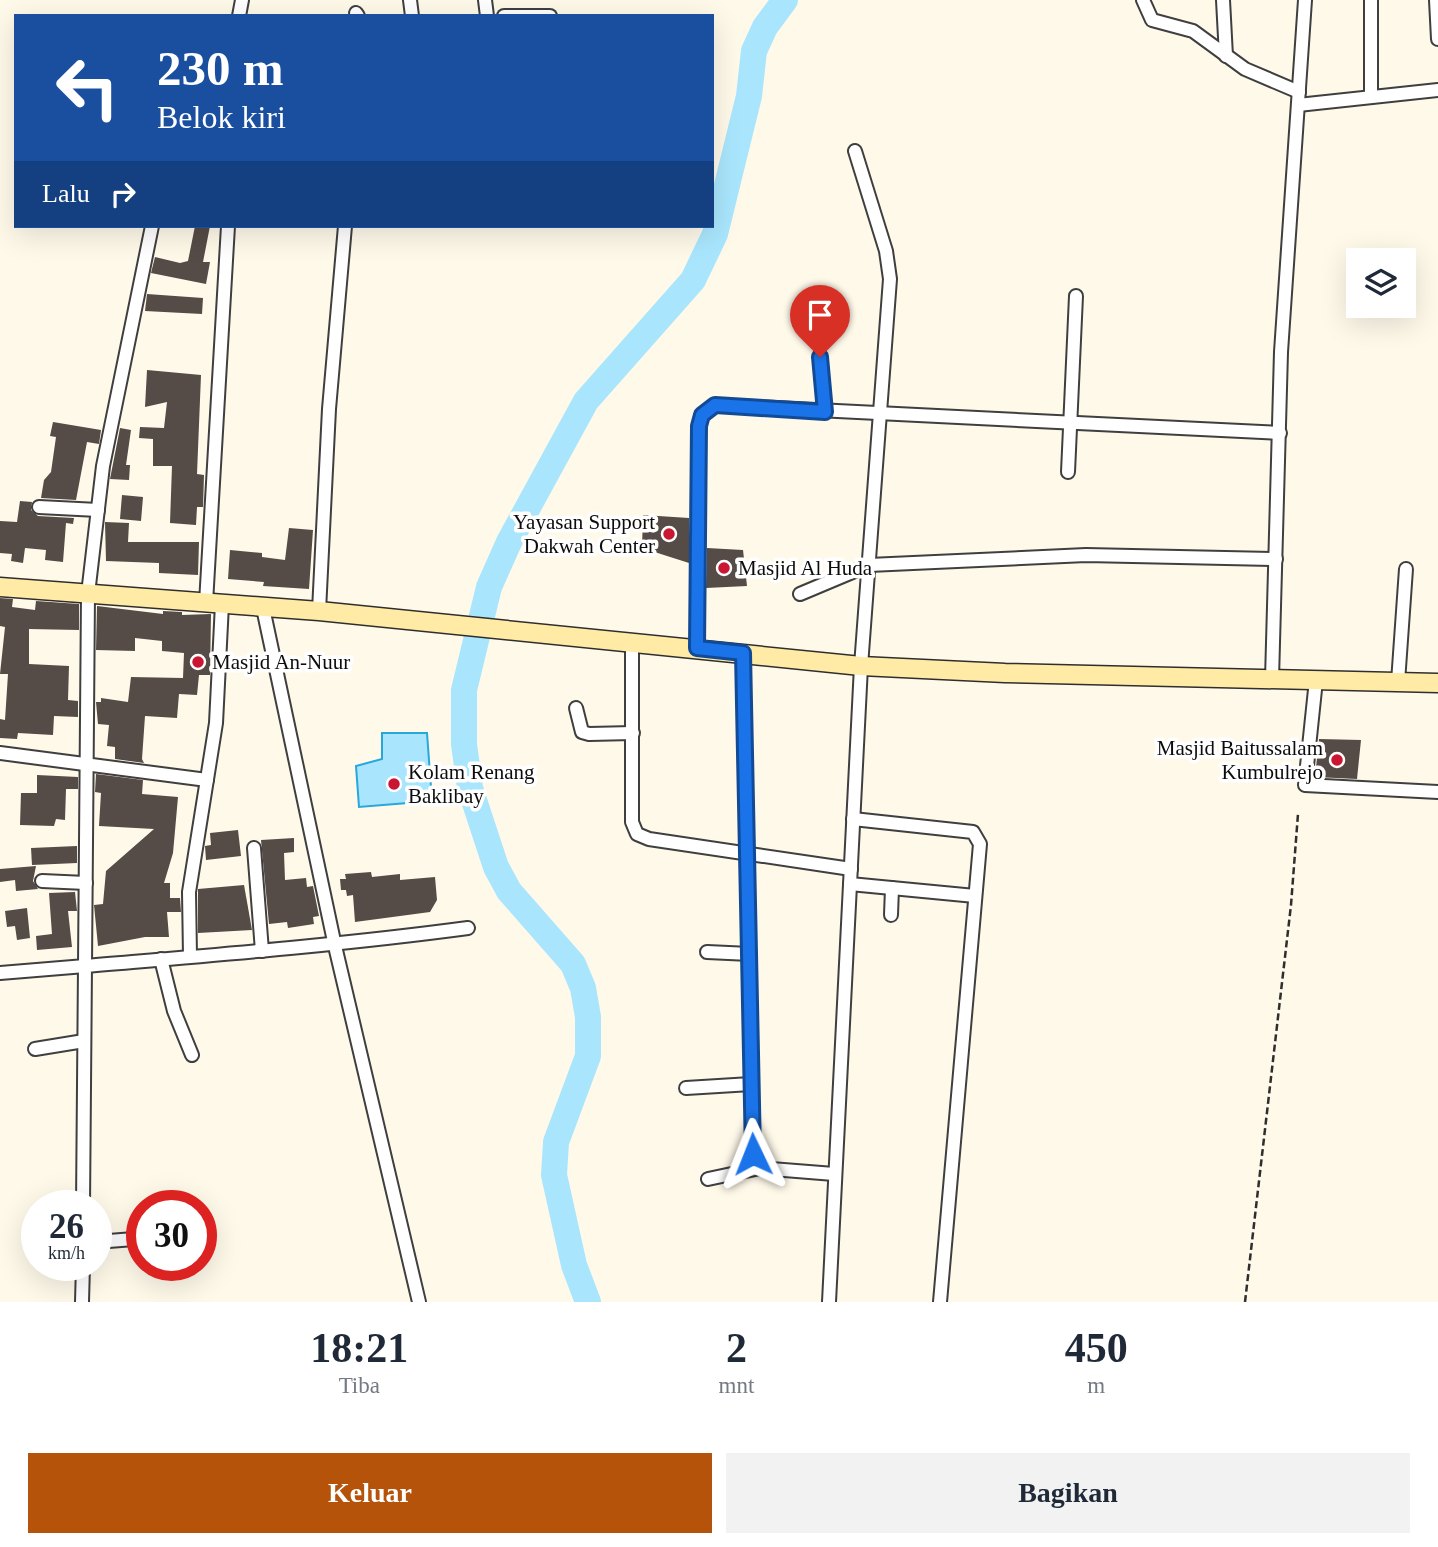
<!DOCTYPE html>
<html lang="id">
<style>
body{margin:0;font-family:Georgia,serif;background:#f2f2f3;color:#1f2937;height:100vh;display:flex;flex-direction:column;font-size:26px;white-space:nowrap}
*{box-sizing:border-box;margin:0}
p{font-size:23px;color:#747a83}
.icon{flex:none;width:38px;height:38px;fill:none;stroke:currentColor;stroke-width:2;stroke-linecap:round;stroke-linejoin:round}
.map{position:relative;height:1302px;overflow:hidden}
.side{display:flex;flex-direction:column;background:#fff;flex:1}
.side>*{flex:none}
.top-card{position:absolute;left:14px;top:14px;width:700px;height:214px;border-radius:0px;box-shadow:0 7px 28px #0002;background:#1a4fa0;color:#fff;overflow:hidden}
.fabs{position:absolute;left:1346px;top:248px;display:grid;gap:14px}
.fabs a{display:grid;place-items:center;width:70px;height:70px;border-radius:0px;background:#fff;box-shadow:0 7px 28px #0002;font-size:35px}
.speed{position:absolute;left:21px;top:1190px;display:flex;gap:14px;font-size:35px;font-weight:700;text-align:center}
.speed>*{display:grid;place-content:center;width:91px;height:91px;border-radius:50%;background:#fff;box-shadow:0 7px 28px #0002;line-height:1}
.speed small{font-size:18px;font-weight:400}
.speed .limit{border:10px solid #d22;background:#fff;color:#111}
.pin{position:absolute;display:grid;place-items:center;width:60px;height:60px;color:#fff;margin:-72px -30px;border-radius:50% 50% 50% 0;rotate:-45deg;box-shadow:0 0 7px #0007}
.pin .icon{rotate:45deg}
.me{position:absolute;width:77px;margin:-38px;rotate:358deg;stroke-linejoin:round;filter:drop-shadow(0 0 5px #0008)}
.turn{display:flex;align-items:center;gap:24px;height:147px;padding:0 28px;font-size:32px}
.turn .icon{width:91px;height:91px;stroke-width:2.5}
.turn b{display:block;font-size:49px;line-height:60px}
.then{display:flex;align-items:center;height:66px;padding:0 28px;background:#0003;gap:14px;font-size:26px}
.eta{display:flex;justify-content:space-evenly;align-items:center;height:119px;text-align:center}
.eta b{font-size:42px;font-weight:600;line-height:49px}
.action{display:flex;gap:14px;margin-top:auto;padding:14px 28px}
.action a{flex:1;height:80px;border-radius:0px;background:#b45309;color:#fff;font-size:28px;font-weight:600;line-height:80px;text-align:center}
.action a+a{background:#f2f2f3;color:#1f2937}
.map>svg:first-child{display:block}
</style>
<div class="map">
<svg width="1438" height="1302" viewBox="0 0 1438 1302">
<rect width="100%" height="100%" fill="#fff9ea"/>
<path fill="#a9e6fd" stroke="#28a7db" stroke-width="2" d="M382,733H427L432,801L359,807L356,766L382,759Z"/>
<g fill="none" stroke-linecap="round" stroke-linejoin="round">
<path stroke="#a9e6fd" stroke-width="26" d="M588,1302L574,1265L554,1175L556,1142L588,1056V1017L583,988L573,964L509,891L496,867L470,788L464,744V690L489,587L509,542L586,401L693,280L715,234L749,96L754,51L765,27L785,0"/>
</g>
<g fill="#554b47">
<path d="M195,226H210L203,262H210L206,284L151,273L155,257L180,263L188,261Z"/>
<path d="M147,294L203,298L202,314L145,311Z"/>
<path d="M147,370L201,375L197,474L204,475L203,507H197L196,525L170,523L172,466H153V439L139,438L140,427L164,428L167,402L145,407Z"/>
<path d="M53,422L101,430L99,444L87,442L76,500L41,498L44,480L51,472L56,437L50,436Z"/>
<path d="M120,428L131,430L126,465H130L129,480L110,479Z"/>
<path d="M122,495L143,497L141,521L120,519Z"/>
<path d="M20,501L32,502L31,510L38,516L74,518L73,524L66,523L63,562L45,560L46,550L25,548L23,563L11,561L12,554L0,553V521L17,522Z"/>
<path d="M643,515L689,518V563L642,548Z"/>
<path d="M105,522L129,523L128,542H199L198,575L159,573V563L106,561Z"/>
<path d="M289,528L313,530L309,589L263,586L264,582L228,579L230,550L262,553V557L285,560Z"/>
<path d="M707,548L743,550L747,586L706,588Z"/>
<path d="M0,598L13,599L12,607L35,610L36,601L79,604V630L29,629V664L69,666L68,700L78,701V717L54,716L53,735L18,733L17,739L0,738V719L5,720L8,674H0L5,627L0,626Z"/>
<path d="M97,606L163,614V611L182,612V615L211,614L210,675H199L197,695L179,694L177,718L145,716L142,759L144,763L115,759V747L107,746L109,725L98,724L96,702H101V698L128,702L131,677L183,678L184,653L162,651V641L135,638V651L96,650Z"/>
<path d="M1319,739L1361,740L1357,779L1315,777Z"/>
<path d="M96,774L143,780L142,794L178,797L173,853L164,883H170V898H180L181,912H167L169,937H145L98,946L94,905L103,904L106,871L154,829L99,826L101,793L95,792Z"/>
<path d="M37,775L78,777V789H66L65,820L56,819L54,826L20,825L21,793H37Z"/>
<path d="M238,830L241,856L206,860L205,846L211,845L210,833Z"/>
<path d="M294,838V852L284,853L285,880L306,878L307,887L313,886L319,916L313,917L314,924L288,928L287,922L269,924L261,840Z"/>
<path d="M77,846V863L32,865L31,848Z"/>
<path d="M36,866L33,881L38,889L16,891L15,880L0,882V869Z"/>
<path d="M371,872L372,877L400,874V880L435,877L437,900L430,912L355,922L353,895L347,896L346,890H341L340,879H346L345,874Z"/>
<path d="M244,885L252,930L198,933V889Z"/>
<path d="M75,892L77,911H68L72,947L37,950L36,936L52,934L49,893Z"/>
<path d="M27,908L30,938L17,940L15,926L7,927L5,911Z"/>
</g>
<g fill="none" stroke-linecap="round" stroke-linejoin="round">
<g stroke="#3f3f3f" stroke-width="16">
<g id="minor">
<path d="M410,0L412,16"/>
<path d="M485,0L487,16"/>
<path d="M1143,0L1152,20L1193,31L1245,69L1299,92"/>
<path d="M1223,0L1226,56"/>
<path d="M1371,0V97"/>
<path d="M1436,0L1438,39"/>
<path d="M356,13L358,16"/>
<path d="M239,16L242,0"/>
<path d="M504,16H550"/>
<path d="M1298,105L1438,90"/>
<path d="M820,357L825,412"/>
<path d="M1068,472L1076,296"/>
<path d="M39,507L98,510"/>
<path d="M800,594L869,565L1086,555L1276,559"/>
<path d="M206,603L228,226"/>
<path d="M263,608L335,946L419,1302"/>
<path d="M319,611L329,409L345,226"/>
<path d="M632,642V822L637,834L649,839L851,869"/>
<path d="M697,648L699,426L702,415L715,405L1280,433"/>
<path d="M743,653L753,1158L760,1168L834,1174"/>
<path d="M1272,679L1281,352L1305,0"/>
<path d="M1316,680L1305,785L1438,792"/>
<path d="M1398,682L1406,569"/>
<path d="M576,708L582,732L589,734L633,733"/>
<path d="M0,753L207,780"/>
<path d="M853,819L973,832L980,844L940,1302"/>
<path d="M254,848L262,951"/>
<path d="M42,881L86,883"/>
<path d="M850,884L975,896"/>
<path d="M891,915L892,888"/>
<path d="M707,952L750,954"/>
<path d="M190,956L189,892L216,723L222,604"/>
<path d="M161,959L174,1011L192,1055"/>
<path d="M0,973L85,966L88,594L103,466L152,226"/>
<path d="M35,1049L84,1041"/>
<path d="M686,1088L751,1084"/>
<path d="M708,1179L760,1168"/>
<path d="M83,1206L85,966C213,955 341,945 468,928"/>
<path d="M96,1242L134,1239"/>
<path d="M82,1302L83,1265"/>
<path d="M829,1302L861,666L890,279L886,251L855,151"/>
</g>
</g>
<g stroke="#2e2e2e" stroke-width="21">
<path id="secondary" d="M0,587L319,611L861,666L1005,673L1438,683"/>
</g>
<path stroke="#2e2e2e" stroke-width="2.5" stroke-dasharray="7 3.5" stroke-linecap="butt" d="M1245,1302L1291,905L1298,814"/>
<use href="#minor" stroke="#fff" stroke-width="12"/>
<use href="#secondary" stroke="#ffeba5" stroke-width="18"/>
</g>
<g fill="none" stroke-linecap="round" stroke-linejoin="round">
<g stroke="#114b97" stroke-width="18">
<path id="route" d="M753,1154L743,653L697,648L699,426L702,415L715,405L825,412L820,357"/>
</g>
<use href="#route" stroke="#1a73e8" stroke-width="12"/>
</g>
<g fill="#c91632" stroke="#fff" stroke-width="2.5">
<circle cx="669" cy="534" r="7"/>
<circle cx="724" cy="568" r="7"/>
<circle cx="198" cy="662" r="7"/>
<circle cx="1337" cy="760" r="7"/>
<circle cx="394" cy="784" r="7"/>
</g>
<g text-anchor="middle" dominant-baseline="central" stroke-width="7" stroke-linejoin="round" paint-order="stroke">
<g font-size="21" fill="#0c0c0c" stroke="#fff" text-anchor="start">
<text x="655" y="522" text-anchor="end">Yayasan Support<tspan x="655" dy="24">Dakwah Center</tspan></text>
<text x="738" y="568">Masjid Al Huda</text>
<text x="212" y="662">Masjid An-Nuur</text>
<text x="1323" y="748" text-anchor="end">Masjid Baitussalam<tspan x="1323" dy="24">Kumbulrejo</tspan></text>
<text x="408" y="772">Kolam Renang<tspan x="408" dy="24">Baklibay</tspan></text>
</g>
</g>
</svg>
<div class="fabs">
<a><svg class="icon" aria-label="layers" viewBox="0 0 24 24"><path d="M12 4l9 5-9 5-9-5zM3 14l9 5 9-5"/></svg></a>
</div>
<div class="speed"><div>26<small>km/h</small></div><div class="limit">30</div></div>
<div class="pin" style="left:820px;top:357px;background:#d93025"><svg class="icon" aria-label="arrive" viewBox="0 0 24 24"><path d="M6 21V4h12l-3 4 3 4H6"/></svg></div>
<svg class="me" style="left:753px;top:1154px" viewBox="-20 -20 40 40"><path d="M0-17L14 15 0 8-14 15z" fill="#1a73e8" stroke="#fff" stroke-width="4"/></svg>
<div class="top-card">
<div class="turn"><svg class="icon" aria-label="left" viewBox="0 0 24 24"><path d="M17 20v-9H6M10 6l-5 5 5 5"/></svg><div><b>230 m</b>Belok kiri</div></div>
<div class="then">Lalu<svg class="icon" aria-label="right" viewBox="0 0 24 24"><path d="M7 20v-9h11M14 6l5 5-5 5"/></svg></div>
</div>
</div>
<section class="side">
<div class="eta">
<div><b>18:21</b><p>Tiba</p></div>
<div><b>2</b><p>mnt</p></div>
<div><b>450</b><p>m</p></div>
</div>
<div class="action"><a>Keluar</a><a>Bagikan</a></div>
</section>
